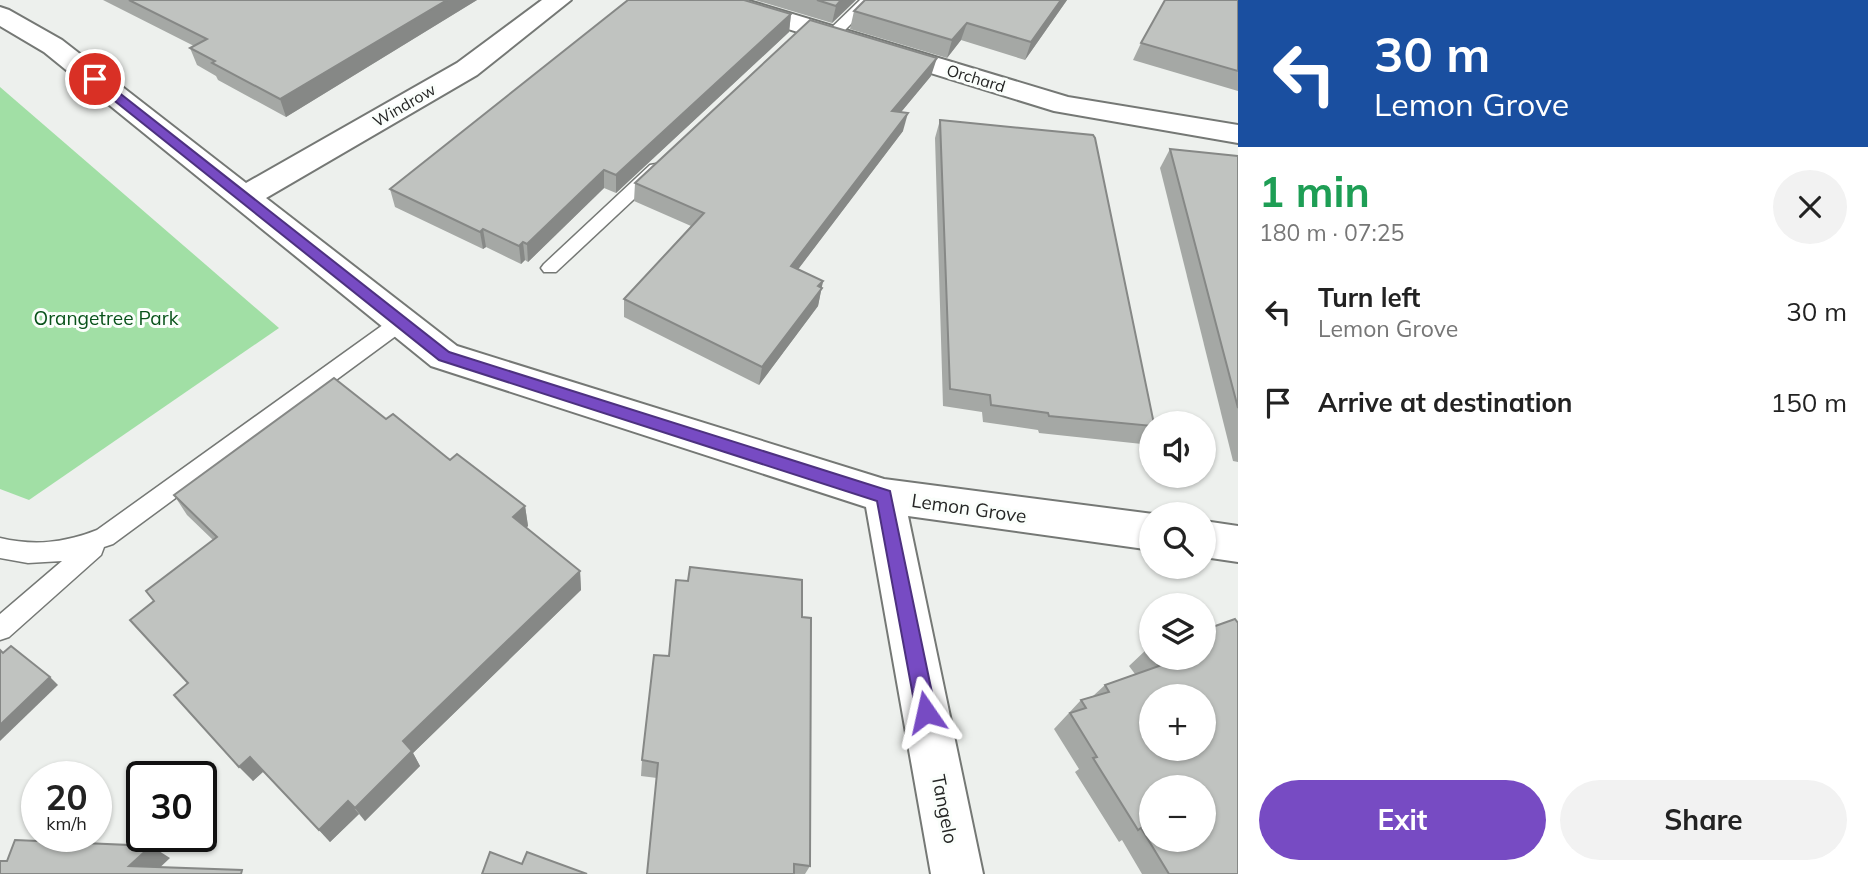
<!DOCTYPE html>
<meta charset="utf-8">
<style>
body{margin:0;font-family:Mulish,sans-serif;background:#f2f2f2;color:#222;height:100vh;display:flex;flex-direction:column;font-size:26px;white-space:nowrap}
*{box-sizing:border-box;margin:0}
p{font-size:23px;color:#767676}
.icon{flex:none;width:38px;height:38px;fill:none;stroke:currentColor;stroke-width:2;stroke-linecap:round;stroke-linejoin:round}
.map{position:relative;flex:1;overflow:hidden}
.side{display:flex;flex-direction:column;background:#fff;width:630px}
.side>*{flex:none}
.guide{background:#1a4fa0;color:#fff;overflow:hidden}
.tools{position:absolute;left:1139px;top:411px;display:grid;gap:14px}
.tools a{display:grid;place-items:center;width:77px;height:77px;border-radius:50%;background:#fff;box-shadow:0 2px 5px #0004;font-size:35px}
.speed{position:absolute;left:21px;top:761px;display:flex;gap:14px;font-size:35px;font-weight:700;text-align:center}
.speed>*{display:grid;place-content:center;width:91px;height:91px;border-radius:50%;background:#fff;box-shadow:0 2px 5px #0004;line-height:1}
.speed small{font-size:18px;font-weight:400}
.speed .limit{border:4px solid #111;border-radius:10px;background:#fff;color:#111}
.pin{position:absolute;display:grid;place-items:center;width:60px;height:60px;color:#fff;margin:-30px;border:4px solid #fff;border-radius:50%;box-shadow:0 2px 7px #0007}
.me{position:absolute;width:77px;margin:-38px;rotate:349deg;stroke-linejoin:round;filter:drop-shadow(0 0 5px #0008)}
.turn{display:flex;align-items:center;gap:24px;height:147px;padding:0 21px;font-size:32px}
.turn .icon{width:91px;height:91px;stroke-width:2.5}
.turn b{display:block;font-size:49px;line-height:60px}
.round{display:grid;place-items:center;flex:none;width:74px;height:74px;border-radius:37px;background:#f2f2f2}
.overview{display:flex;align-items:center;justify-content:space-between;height:119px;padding:0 21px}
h1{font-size:42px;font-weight:700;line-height:52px;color:#1e9e55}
.primary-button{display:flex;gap:14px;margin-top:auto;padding:14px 21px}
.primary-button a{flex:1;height:80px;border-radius:42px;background:#774bc3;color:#fff;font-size:28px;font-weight:700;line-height:80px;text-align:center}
.primary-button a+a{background:#f2f2f2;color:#222}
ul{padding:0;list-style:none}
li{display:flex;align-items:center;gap:21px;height:91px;padding:0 21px}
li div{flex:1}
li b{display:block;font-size:26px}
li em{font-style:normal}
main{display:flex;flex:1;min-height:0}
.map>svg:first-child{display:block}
</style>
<main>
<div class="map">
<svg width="1238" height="874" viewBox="0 0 1238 874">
<rect width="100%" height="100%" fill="#edf0ed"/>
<path fill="#a1dfa5" d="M0,87L279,328L29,500L0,489Z"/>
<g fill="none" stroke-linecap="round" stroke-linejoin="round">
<g stroke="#757875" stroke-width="3">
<g id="lane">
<path d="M860,0H875L837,38H827V32Z"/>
<path d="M656,164L662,165L664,169L662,173L556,272H544L541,268L544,264L650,165Z"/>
<path d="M401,315L408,317L411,322L408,327L113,544L104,547L101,555L9,637L0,640V614L62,561L28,563L0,558V538C34,546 64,543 97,530L394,317Z"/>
</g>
</g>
<g stroke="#757875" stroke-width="4">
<g id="street">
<path d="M542,0H571L477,75L266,198L457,346L884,479L1153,514L1152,550L908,516L983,874H931L866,507L431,366L44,52L0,26V7L9,10L62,40L246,183L457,63Z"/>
<path d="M706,0H746L1068,97L1238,125V143L1054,111L710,5Z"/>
<path d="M1204,521L1238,526V562L1204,557Z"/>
</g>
</g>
<use href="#lane" fill="#fff" fill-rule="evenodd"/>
<use href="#street" fill="#fff" fill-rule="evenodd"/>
</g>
<g fill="#a5a8a5">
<path d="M103,0H477L286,117L218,80L216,76L197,65L190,48L194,46Z"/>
<path d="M755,0H856L832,23Z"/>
<path d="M1067,0L1025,60L961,40L947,58L850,29L854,11Z"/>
<path d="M1238,0V91L1133,60L1141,43Z"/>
<path d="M791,14L789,32L616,193L604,188L528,262L525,260L521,264L486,247L483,249L395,207L390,189Z"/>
<path d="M931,76L901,112L903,131L798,269L823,281L818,306L759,385L624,317V299L691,226L634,201L635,183Z"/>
<path d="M940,120L1152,426V431L1142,444L1039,433L1038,430L983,422L982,412L943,406L935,138Z"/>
<path d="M1170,149L1238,156V462L1233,461L1160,168Z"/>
<path d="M386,419L525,506L528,526L526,528L580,571L581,590L413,753L420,766L365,821L359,814L330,842L264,771L253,781L188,683L154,601L146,591L213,540L187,515L174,495Z"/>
<path d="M802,617L810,866L805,874H647L657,778L641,776L642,760L669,656Z"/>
<path d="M1152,647V658H1204L1238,874H1142L1122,840L1119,842L1075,772L1079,769L1054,729L1081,700L1093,696L1105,685L1135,674L1129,666L1147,649Z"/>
</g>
<g fill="#868886">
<path d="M447,0H477L286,117L280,99Z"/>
<path d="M841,0H856L832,23L836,6Z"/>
<path d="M1061,0H1067L1025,60L1031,42Z"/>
<path d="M791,14L789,32L616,193V175Z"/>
<path d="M967,23L961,40L947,58L952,40Z"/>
<path d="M937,58L931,76L887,129L892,111Z"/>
<path d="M908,113L903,131L787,284L791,266Z"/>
<path d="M604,170V188L528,262L527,244Z"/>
<path d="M483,229L486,247L483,249L480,232Z"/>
<path d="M523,242L525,260L521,264L519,246Z"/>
<path d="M823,281L818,306L759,385L762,367Z"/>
<path d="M525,506L528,526L516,537L513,517Z"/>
<path d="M580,571L581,590L413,753L420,766L365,821L355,808L403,741Z"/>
<path d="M50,677L58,685L0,741V725Z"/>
<path d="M250,757L264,771L253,781L239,767Z"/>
<path d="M348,801L359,814L330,842L319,830Z"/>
<path d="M151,846L170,858L153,874L129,866Z"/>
</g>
<g fill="#c0c3c0" stroke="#868886" stroke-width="2" fill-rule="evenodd">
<path d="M129,0H447L280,99L212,63L215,61L190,48L207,39Z"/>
<path d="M628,0H744L791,14L616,175L604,170L527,244L523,242L519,246L483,229L480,232L390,189Z"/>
<path d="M817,0H841L836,6Z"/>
<path d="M865,0H1061L1031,42L967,23L952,40L854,11Z"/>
<path d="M1165,0H1238V71L1141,43Z"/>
<path d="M810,20L937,58L892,111L908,113L791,266L823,281L818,286L822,288L762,367L624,299L704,213L635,183Z"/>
<path d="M940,120L1093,135L1095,138L1154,424H1152V426L1049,416L1048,413L991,405L990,395L950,389Z"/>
<path d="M1170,149L1238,156V408Z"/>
<path d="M334,378L386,419L393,414L450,460L457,454L525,506L513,517L580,571L403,741L412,751L355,808L348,801L319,830L250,757L239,767L174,695L188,683L130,620L154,601L146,591L217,537L174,495Z"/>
<path d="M690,567L802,580V617L811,618L810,866L794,864V874H647L658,763L642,760L654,655L669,656L676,580L688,581Z"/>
<path d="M1235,619L1238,623V874H1169L1141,828L1138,830L1093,758L1097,757L1070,713L1086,708L1081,700L1109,692L1105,685L1159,666L1153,658H1204V630ZM1152,696H1204V749H1152ZM1152,788H1204V840H1152Z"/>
<path d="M11,646L50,677L0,725V650L3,653Z"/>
<path d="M1152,647V656L1147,649Z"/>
<path d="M15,840L151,846L129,866L242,870L241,874H0V861H7Z"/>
<path d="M490,852L522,864L527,852L587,874H482Z"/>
</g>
<path fill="#774bc3" stroke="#4d317f" stroke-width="2" d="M91,77H99L449,352L890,491L936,712L933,719L926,722L919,719L916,712L877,501L439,360L91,82Z"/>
<g text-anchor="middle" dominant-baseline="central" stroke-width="6" stroke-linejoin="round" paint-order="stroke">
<g font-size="16" fill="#252625" stroke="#fafefb">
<text transform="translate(976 78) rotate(17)">Orchard</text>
<text transform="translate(404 105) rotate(-30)">Windrow</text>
</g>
<g font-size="19" fill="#08521a" stroke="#fafefb">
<text x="106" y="318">Orangetree Park</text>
</g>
<g font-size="19" fill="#252625" stroke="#fafefb">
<text transform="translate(969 508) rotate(8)">Lemon Grove</text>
<text transform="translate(945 809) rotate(79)">Tangelo</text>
</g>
</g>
</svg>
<div class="tools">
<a><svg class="icon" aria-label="sound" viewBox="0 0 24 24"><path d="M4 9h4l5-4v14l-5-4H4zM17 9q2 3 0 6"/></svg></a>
<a><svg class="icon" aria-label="search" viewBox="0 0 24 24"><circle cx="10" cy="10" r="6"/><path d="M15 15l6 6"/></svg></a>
<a><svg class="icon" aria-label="layers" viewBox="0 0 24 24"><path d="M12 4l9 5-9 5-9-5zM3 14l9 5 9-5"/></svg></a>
<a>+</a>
<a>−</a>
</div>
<div class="speed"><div>20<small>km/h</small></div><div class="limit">30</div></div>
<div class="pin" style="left:95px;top:79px;background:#d93025"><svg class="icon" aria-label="arrive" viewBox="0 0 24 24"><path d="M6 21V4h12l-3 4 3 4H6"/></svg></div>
<svg class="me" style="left:926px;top:712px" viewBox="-20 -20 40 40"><path d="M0-17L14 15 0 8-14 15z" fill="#774bc3" stroke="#fff" stroke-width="4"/></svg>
</div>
<section class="side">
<div class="guide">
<div class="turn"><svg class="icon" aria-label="left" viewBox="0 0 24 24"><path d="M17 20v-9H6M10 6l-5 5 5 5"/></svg><div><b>30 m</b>Lemon Grove</div></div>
</div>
<div class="overview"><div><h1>1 min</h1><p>180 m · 07:25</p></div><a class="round"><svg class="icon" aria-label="close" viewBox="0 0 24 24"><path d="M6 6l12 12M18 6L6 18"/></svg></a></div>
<ul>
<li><svg class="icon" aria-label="left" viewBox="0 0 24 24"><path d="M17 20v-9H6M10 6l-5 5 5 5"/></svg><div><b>Turn left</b><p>Lemon Grove</p></div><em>30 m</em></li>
<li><svg class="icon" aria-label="arrive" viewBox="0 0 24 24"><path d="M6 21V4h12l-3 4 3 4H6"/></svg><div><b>Arrive at destination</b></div><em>150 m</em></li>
</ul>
<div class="primary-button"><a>Exit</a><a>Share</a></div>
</section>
</main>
